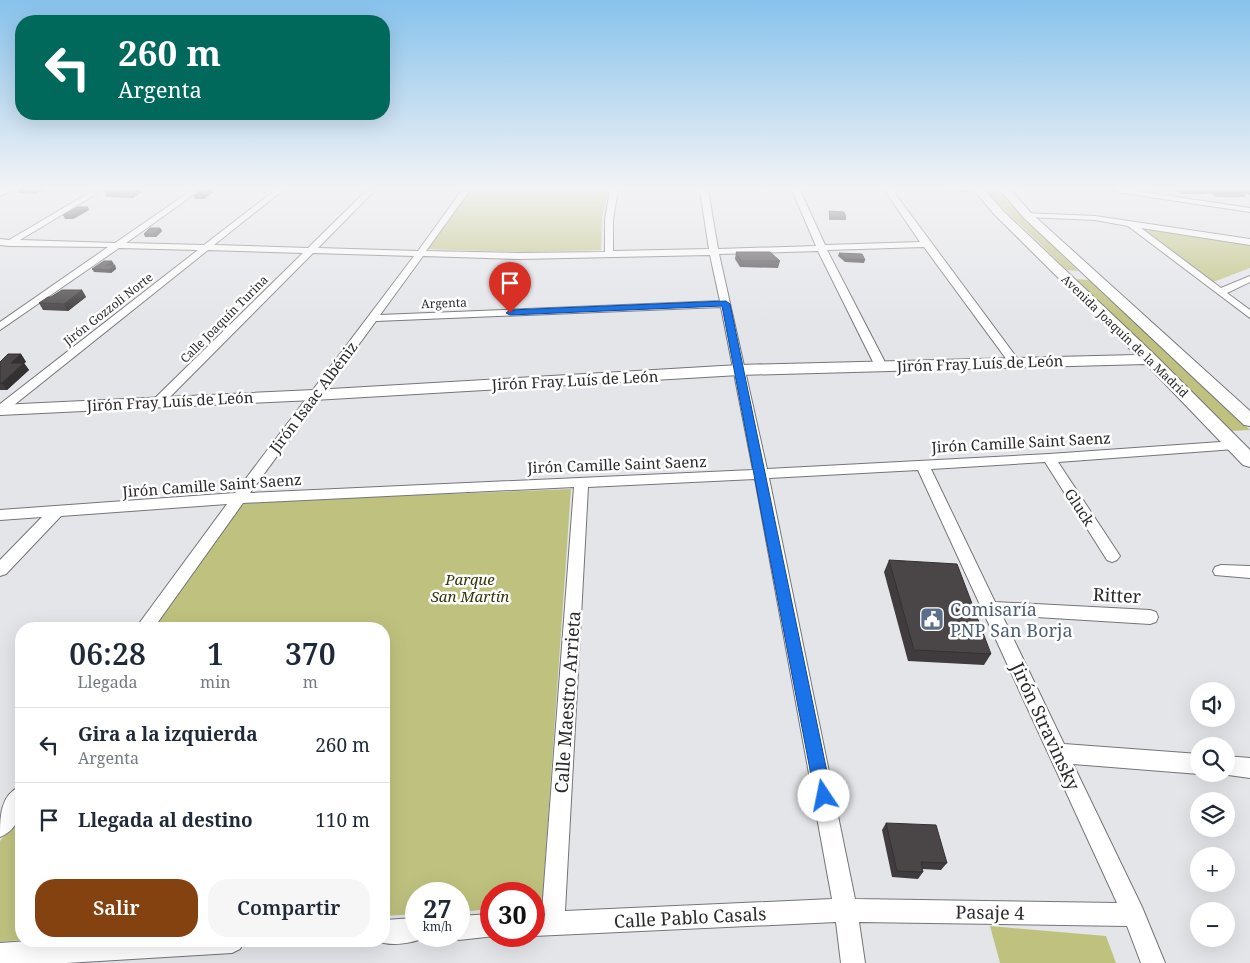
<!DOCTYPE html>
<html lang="es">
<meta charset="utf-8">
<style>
body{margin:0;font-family:"Noto Serif",serif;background:#f6f6f7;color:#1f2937;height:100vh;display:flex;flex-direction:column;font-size:19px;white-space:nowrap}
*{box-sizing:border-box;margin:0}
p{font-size:16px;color:#747a83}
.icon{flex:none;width:28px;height:28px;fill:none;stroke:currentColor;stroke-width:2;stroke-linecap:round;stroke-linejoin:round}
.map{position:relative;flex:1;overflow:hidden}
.sheet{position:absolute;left:15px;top:622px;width:375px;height:325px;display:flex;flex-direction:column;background:#fff;border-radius:20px;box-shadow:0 5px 20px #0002}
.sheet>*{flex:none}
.banner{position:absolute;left:15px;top:15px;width:375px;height:105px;border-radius:20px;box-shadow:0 5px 20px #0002;background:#00695c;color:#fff;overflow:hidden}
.fabs{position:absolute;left:1190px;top:682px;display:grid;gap:10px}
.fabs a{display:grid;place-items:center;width:45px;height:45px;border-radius:50%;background:#fff;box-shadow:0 5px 20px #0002;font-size:25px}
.speed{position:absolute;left:405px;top:882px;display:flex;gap:10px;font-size:25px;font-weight:700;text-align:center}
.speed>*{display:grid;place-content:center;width:65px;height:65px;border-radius:50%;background:#fff;box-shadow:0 5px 20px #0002;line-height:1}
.speed small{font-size:12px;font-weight:400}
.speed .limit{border:8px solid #d22;background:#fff;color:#111}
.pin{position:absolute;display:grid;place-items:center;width:42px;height:42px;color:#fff;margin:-51px -21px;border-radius:50% 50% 50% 0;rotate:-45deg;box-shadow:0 0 5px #0007}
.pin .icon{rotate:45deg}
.me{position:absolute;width:55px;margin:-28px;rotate:349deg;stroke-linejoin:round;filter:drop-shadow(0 0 4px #0008)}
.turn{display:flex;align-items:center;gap:18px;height:105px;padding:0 20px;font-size:22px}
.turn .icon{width:65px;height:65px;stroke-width:2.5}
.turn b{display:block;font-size:35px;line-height:42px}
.eta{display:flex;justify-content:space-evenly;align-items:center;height:85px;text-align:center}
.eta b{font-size:30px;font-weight:600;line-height:35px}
.primary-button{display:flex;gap:10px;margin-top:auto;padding:10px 20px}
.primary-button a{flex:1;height:58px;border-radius:20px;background:#854211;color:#fff;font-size:20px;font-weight:600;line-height:58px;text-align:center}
.primary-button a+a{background:#f6f6f7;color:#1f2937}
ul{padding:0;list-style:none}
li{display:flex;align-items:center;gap:15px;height:75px;padding:0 20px;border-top:1px solid #e0e1e3}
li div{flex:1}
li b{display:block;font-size:19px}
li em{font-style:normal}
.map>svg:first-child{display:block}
</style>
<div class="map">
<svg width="1250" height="963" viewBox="0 0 1250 963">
<rect width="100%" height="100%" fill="#e4e5e9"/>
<g fill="#bfc27e">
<path d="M469,190H609L602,216L601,250L524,252L426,249Z"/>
<path d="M984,190H996L1078,271L1067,270Z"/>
<path d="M1135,224L1250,243V268L1213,282Z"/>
<path d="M1076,279L1089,280L1250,430L1230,431Z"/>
<path d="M571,489L542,906L534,907V894H491V909L459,912V894H416V914L384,916V629H151L241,502Z"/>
<path d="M21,811V940L0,942V841Z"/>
<path d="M990,926L1106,936L1116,963H1000Z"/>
</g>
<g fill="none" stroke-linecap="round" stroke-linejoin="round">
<g stroke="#757579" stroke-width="2">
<g id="street">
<path d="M94,190H103L20,240L115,243L192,190H200L126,243L204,245L275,190H283L214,245L308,248L367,190H375L318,248L418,251L462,190H470L426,251L519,253L605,252V219L610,190H618L613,219V251L709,249L700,190H708L718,249L816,246L792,190H800L825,245L920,242L888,195L887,190H895L896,195L1020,362L1014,365L1010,364L924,247L827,250L887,366L881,369L875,366L818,251L719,254L767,469L1049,454L1235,441L1241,445L1235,449L1058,462L1120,556L1117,560L1112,562L1107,560L1045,462L931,469L995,602L1150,610L1156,612L1158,617L1156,622L1150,624L1002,615L1064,744L1199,754V774L1073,764L1142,907L1165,963H1141L1127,926L859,922L865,963H841L836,922L534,936V912H542L574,487L243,503L153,629H135L227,504L61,516L6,574L0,576V560L42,517L0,520V510L235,493L414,256L313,253L163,404H155L153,401L155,398L303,253L208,250L4,413L0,414V404L198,250L119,248L0,330V322L108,247L9,246L0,245V239L9,240ZM710,255L720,301L380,315L423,256L519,259ZM721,307L753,470L250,493L376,321ZM918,470L1117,903L855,899L769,478ZM755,479L832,899L565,911L588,487Z"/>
<path d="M1113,190H1130L1250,208V212L1117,192Z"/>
<path d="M1024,213L1095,216L1250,239V245L1141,228L1221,288L1250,276V282L1227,293L1250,310V318L1128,226L1095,220L1027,217H1024Z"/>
<path d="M1221,565L1250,566V578L1215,575L1213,571L1215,567Z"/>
<path d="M1226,756L1250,758V778L1221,774H1226Z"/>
<path d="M21,786C22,806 22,828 0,837C0,816 0,795 21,786Z"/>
<path d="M491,914V936H495L459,940L451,936H459V916Z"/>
<path d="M416,918V936H425L424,938C412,943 391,947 378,941H384V920Z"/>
<path d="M29,941H244L240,949L232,953L66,963H0V943Z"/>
</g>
</g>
<g stroke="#757579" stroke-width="2">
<g id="secondary">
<path d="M0,190H12L0,196Z"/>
<path d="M974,190H985L1002,210L1156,356L1250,450V467L1243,465L1146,364L739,375L314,400L0,415V405L314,390L739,365L1136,355L994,214Z"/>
<path d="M1000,190H1011L1031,213L1250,411V426L1244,425L1023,217Z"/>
</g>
</g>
<use href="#street" fill="#fff" fill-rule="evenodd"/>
<use href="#secondary" fill="#fff" fill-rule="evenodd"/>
</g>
<g fill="#403c3e">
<path d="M18,190H43L35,194L19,193Z"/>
<path d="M202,190H212L213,192L204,199H195L194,196Z"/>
<path d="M940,190H969L968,192Z"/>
<path d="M1175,190H1250V195L1246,193L1244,197H1217L1209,192L1208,194H1182Z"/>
<path d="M104,191L142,192L133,198L107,197Z"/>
<path d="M89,210L73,219H65L63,215Z"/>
<path d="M829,211L846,217V220H829Z"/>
<path d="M160,228L162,231L156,237H145L144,234Z"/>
<path d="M736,252L780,261L778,268L740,267L735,259Z"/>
<path d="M839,253L865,260L864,263L845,262L838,256Z"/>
<path d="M114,264L112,265H115L116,269L111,273L94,272L92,269Z"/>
<path d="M82,290L86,297L68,311L43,310L39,303Z"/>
<path d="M21,354L26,362L24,363L29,370L7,390H0V362Z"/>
<path d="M889,560L991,654L984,665L908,661L884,572Z"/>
<path d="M886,823L947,863L941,870L922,869L923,872L918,879L892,877L882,830Z"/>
</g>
<g fill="#343132">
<path d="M36,190H43L35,194L34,191Z"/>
<path d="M134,190H141L142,192L133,198L130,192Z"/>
<path d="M211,190H212L213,192L204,199L202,196Z"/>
<path d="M88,207L89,210L73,219L71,216Z"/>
<path d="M160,228L162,231L156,237L154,234Z"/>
<path d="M112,261L114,264L108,269L106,265Z"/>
<path d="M115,265L116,269L111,273L109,270Z"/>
<path d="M82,290L86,297L68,311L64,304Z"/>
<path d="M21,354L26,362L24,363L29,370L7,390L2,383L11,363Z"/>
</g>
<g fill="#4a4648" stroke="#343132">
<path d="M18,190H36L34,191Z"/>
<path d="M106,190H134L130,192L104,191Z"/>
<path d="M202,190H211L202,196H194Z"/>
<path d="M78,207H88L71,216L63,215Z"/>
<path d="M829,211L844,212L846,217H830Z"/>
<path d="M150,228H160L154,234H144Z"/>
<path d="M736,252H770L780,261H741Z"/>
<path d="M839,253L862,254L865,260L846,259Z"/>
<path d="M104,261H112L106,265H115L109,270L92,269Z"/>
<path d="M62,290H82L64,304L39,303L48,297H51Z"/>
<path d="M8,354H21L11,363H24L2,383H0V362Z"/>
<path d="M889,560L957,564L991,654L914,650Z"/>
<path d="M886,823L936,825L947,863L921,862L923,872L897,871Z"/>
</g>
<linearGradient id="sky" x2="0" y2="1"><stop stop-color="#87c2ec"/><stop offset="0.58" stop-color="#f3f3f5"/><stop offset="1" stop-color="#f3f3f5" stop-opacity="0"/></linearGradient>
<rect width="1250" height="325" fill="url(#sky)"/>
<path fill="#1a73e8" stroke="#114b97" d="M726,301L730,304L832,796L830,802L824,804L818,802L815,796L722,306L510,315L506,313L510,310Z"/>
<defs>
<g id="civic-square" transform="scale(1.25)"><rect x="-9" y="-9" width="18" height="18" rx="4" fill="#5c6f8a" stroke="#fff"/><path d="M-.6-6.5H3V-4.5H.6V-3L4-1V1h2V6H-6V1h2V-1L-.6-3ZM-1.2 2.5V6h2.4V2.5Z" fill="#fff"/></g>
</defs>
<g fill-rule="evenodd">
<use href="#civic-square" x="932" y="619"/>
</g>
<g text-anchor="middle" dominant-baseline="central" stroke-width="5" stroke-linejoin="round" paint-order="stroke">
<g font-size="12" fill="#2b2b2c" stroke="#fff">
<text transform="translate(444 303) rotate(-2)">Argenta</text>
<text transform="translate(108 309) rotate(-38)">Jirón Gozzoli Norte</text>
<text transform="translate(224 319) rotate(-45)">Calle Joaquín Turina</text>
<text transform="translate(1125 336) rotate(44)">Avenida Joaquín de la Madrid</text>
</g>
<g font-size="15" fill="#2b2b2c" stroke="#fff">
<text transform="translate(980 363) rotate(-2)">Jirón Fray Luís de León</text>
<text transform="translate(575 380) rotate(-3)">Jirón Fray Luís de León</text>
<text transform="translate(313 397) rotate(-53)">Jirón Isaac Albéniz</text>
<text transform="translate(170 401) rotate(-3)">Jirón Fray Luís de León</text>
<text transform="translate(1021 442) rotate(-3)">Jirón Camille Saint Saenz</text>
<text transform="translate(617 464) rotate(-2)">Jirón Camille Saint Saenz</text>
<text transform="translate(212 485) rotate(-4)">Jirón Camille Saint Saenz</text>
<text transform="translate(1080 507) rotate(57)">Gluck</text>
</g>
<g font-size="15" font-style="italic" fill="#353608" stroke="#fff">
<text x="470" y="579">Parque<tspan x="470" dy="17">San Martín</tspan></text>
</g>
<g font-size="18" fill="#2b2b2c" stroke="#fff">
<text transform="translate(1117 595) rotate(3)">Ritter</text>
<text transform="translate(567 702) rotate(-86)">Calle Maestro Arrieta</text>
<text transform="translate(1046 726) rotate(65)">Jirón Stravinsky</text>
<text transform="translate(990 912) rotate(1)">Pasaje 4</text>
<text transform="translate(690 917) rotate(-3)">Calle Pablo Casals</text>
</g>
<g font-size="18" fill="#4e5e75" stroke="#fff" text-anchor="start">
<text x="950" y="609">Comisaría<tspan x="950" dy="21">PNP San Borja</tspan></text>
</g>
</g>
</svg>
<div class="fabs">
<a><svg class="icon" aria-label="sound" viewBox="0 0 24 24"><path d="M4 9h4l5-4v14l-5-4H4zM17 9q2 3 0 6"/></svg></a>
<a><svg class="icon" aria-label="search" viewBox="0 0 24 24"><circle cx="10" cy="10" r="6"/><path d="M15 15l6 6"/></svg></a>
<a><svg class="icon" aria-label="layers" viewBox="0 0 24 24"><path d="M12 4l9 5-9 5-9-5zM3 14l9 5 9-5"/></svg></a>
<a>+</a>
<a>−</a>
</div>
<div class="speed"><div>27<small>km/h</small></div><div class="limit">30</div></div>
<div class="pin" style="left:510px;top:313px;background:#d93025"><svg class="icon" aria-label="arrive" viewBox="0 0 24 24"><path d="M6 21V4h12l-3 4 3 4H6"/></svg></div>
<svg class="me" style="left:824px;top:796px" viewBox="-20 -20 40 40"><circle r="19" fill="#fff"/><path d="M0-13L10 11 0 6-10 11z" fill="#1a73e8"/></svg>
<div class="banner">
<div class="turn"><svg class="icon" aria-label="left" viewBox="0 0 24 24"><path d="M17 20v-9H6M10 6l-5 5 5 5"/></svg><div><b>260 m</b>Argenta</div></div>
</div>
<section class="sheet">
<div class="eta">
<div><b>06:28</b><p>Llegada</p></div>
<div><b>1</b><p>min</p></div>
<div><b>370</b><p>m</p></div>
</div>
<ul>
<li><svg class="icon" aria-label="left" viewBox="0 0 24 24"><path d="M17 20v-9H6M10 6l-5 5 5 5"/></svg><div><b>Gira a la izquierda</b><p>Argenta</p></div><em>260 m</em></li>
<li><svg class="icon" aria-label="arrive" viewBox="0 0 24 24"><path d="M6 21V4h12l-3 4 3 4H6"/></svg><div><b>Llegada al destino</b></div><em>110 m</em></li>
</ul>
<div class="primary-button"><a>Salir</a><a>Compartir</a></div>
</section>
</div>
